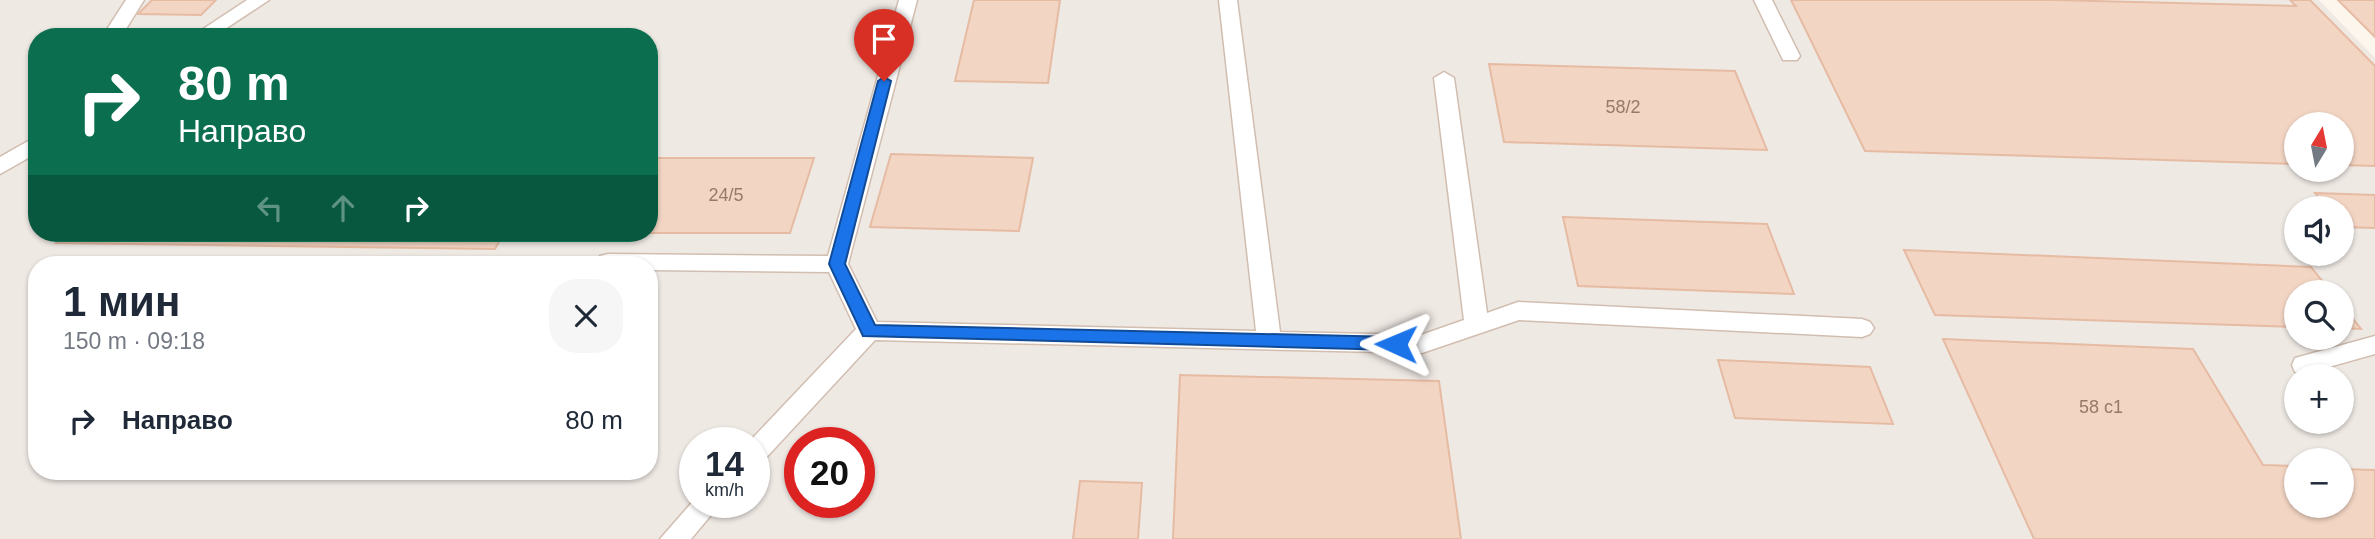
<!DOCTYPE html>
<html lang="ru">
<meta charset="utf-8">
<style>
body{margin:0;font-family:Helvetica,sans-serif;background:#f6f6f7;color:#1f2937;height:100vh;display:flex;flex-direction:column;font-size:26px;white-space:nowrap}
*{box-sizing:border-box;margin:0}
p{font-size:23px;color:#747a83}
.icon{flex:none;width:38px;height:38px;fill:none;stroke:currentColor;stroke-width:2;stroke-linecap:round;stroke-linejoin:round}
.map{position:relative;flex:1;overflow:hidden}
.side{position:absolute;left:28px;top:256px;width:630px;height:224px;display:flex;flex-direction:column;background:#fff;border-radius:28px;box-shadow:0 2px 5px #0004}
.side>*{flex:none}
.top-card{position:absolute;left:28px;top:28px;width:630px;height:214px;border-radius:28px;box-shadow:0 2px 5px #0004;background:#0b6e4f;color:#fff;overflow:hidden}
.needle{width:46px;rotate:10deg}
.controls{position:absolute;left:2284px;top:112px;display:grid;gap:14px}
.controls a{display:grid;place-items:center;width:70px;height:70px;border-radius:50%;background:#fff;box-shadow:0 2px 5px #0004;font-size:35px}
.speed{position:absolute;left:679px;top:427px;display:flex;gap:14px;font-size:35px;font-weight:700;text-align:center}
.speed>*{display:grid;place-content:center;width:91px;height:91px;border-radius:50%;background:#fff;box-shadow:0 2px 5px #0004;line-height:1}
.speed small{font-size:18px;font-weight:400}
.speed .limit{border:10px solid #d22;background:#fff;color:#111}
.pin{position:absolute;display:grid;place-items:center;width:60px;height:60px;color:#fff;margin:-72px -30px;border-radius:50% 50% 50% 0;rotate:-45deg;box-shadow:0 0 7px #0007}
.pin .icon{rotate:45deg}
.me{position:absolute;width:77px;margin:-38px;rotate:271deg;stroke-linejoin:round;filter:drop-shadow(0 0 5px #0008)}
.turn{display:flex;align-items:center;gap:24px;height:147px;padding:0 35px;font-size:32px}
.turn .icon{width:91px;height:91px;stroke-width:2.5}
.turn b{display:block;font-size:49px;line-height:60px}
.lanes{display:flex;align-items:center;height:66px;padding:0 35px;background:#0003;justify-content:center;gap:35px;direction:ltr}
.lanes .off{opacity:.35}
.round{display:grid;place-items:center;flex:none;width:74px;height:74px;border-radius:28px;background:#f6f6f7}
.overview{display:flex;align-items:center;justify-content:space-between;height:119px;padding:0 35px}
h1{font-size:42px;font-weight:800;line-height:52px}
ul{padding:0;list-style:none}
li{display:flex;align-items:center;gap:21px;height:91px;padding:0 35px}
li div{flex:1}
li b{display:block;font-size:26px}
li em{font-style:normal}
.map>svg:first-child{display:block}
</style>
<div class="map">
<svg width="2375" height="539" viewBox="0 0 2375 539">
<rect width="100%" height="100%" fill="#fdf6ec"/>
<path fill="#efe9e4" fill-rule="evenodd" d="M0,0H2319L2375,58V539H0ZM37,37H649V233H37ZM2296,124H2342V170H2296ZM2296,208H2342V254H2296ZM37,264H649V471H37ZM2296,292H2342V338H2296ZM2296,376H2342V422H2296ZM695,443H754V502H695ZM800,443H859V502H800ZM2296,460H2342V506H2296Z"/>
<g fill="#f3d5c3" stroke="#e6bba3" stroke-width="2">
<path d="M152,0H216L201,15L138,14Z"/>
<path d="M974,0H1060L1048,83L955,81Z"/>
<path d="M1791,0H2054L2296,6L2290,0H2310L2375,66V166L2342,165V124H2296V164L1865,151Z"/>
<path d="M2338,0H2375V37Z"/>
<path d="M1489,64L1735,71L1767,150L1504,142Z"/>
<path d="M891,154L1033,158L1019,231L870,227Z"/>
<path d="M649,158H814L790,233H649Z"/>
<path d="M2315,193L2375,195V228L2343,227L2342,208H2327Z"/>
<path d="M1563,217L1767,224L1794,294L1578,286Z"/>
<path d="M65,233H504L495,249L56,243Z"/>
<path d="M1904,250L2311,267L2331,292H2296V327L1935,315Z"/>
<path d="M2342,305L2361,329L2342,328Z"/>
<path d="M1943,339L2193,349L2263,465L2296,466V506H2342V469L2375,470V539H2034Z"/>
<path d="M1718,360L1870,367L1893,424L1735,418Z"/>
<path d="M1180,375L1439,381L1461,539H1173Z"/>
<path d="M1080,481L1142,483L1138,539H1073Z"/>
</g>
<g fill="none" stroke-linecap="round" stroke-linejoin="round">
<g stroke="#d1beb0" stroke-width="3">
<g id="lane">
<path d="M126,0H144L121,37H102Z"/>
<path d="M247,0H269L213,37H191Z"/>
<path d="M899,0H917L848,264L877,322L1256,331L1219,0H1237L1280,332L1421,335L1464,320L1434,78L1444,72L1454,78L1487,313L1518,302L1862,319L1870,322L1874,328L1870,334L1862,337L1519,320L1422,353L875,340L763,461L754,465V443H748L856,329L829,272L649,270V264L597,262L600,256L608,254L828,256Z"/>
<path d="M1754,0H1772L1800,56L1797,60H1783Z"/>
<path d="M37,136V153L0,174V157Z"/>
<path d="M2375,336V354L2304,374L2295,372L2292,365L2295,358Z"/>
<path d="M695,499V502H722L691,539H660Z"/>
</g>
</g>
<use href="#lane" fill="#fff" fill-rule="evenodd"/>
</g>
<path fill="#1a73e8" stroke="#114b97" stroke-width="2" d="M884,77L891,81L845,264L875,325L1396,337L1405,344L1396,350L863,336L829,264L878,81Z"/>
<g text-anchor="middle" dominant-baseline="central" stroke-width="5" stroke-linejoin="round" paint-order="stroke">
<g font-size="18" fill="#987a6a">
<text x="1623" y="107">58/2</text>
<text x="726" y="195">24/5</text>
<text x="2101" y="407">58 с1</text>
</g>
</g>
</svg>
<div class="controls">
<a><svg class="needle" viewBox="-14 -14 28 28"><path d="M0-13l5 13h-10z" fill="#e53935"/><path d="M0 13l5-13h-10z" fill="#747a83"/></svg></a>
<a><svg class="icon" aria-label="sound" viewBox="0 0 24 24"><path d="M4 9h4l5-4v14l-5-4H4zM17 9q2 3 0 6"/></svg></a>
<a><svg class="icon" aria-label="search" viewBox="0 0 24 24"><circle cx="10" cy="10" r="6"/><path d="M15 15l6 6"/></svg></a>
<a>+</a>
<a>−</a>
</div>
<div class="speed"><div>14<small>km/h</small></div><div class="limit">20</div></div>
<div class="pin" style="left:884px;top:81px;background:#d93025"><svg class="icon" aria-label="arrive" viewBox="0 0 24 24"><path d="M6 21V4h12l-3 4 3 4H6"/></svg></div>
<svg class="me" style="left:1396px;top:344px" viewBox="-20 -20 40 40"><path d="M0-17L14 15 0 8-14 15z" fill="#1a73e8" stroke="#fff" stroke-width="4"/></svg>
<div class="top-card">
<div class="turn"><svg class="icon" aria-label="right" viewBox="0 0 24 24"><path d="M7 20v-9h11M14 6l5 5-5 5"/></svg><div><b>80 m</b>Направо</div></div>
<div class="lanes"><svg class="icon off" aria-label="left" viewBox="0 0 24 24"><path d="M17 20v-9H6M10 6l-5 5 5 5"/></svg><svg class="icon off" aria-label="ahead" viewBox="0 0 24 24"><path d="M12 20V5M6 11l6-6 6 6"/></svg><svg class="icon" aria-label="right" viewBox="0 0 24 24"><path d="M7 20v-9h11M14 6l5 5-5 5"/></svg></div>
</div>
<section class="side">
<div class="overview"><div><h1>1 мин</h1><p>150 m · 09:18</p></div><a class="round"><svg class="icon" aria-label="close" viewBox="0 0 24 24"><path d="M6 6l12 12M18 6L6 18"/></svg></a></div>
<ul>
<li><svg class="icon" aria-label="right" viewBox="0 0 24 24"><path d="M7 20v-9h11M14 6l5 5-5 5"/></svg><div><b>Направо</b></div><em>80 m</em></li>
</ul>
</section>
</div>
